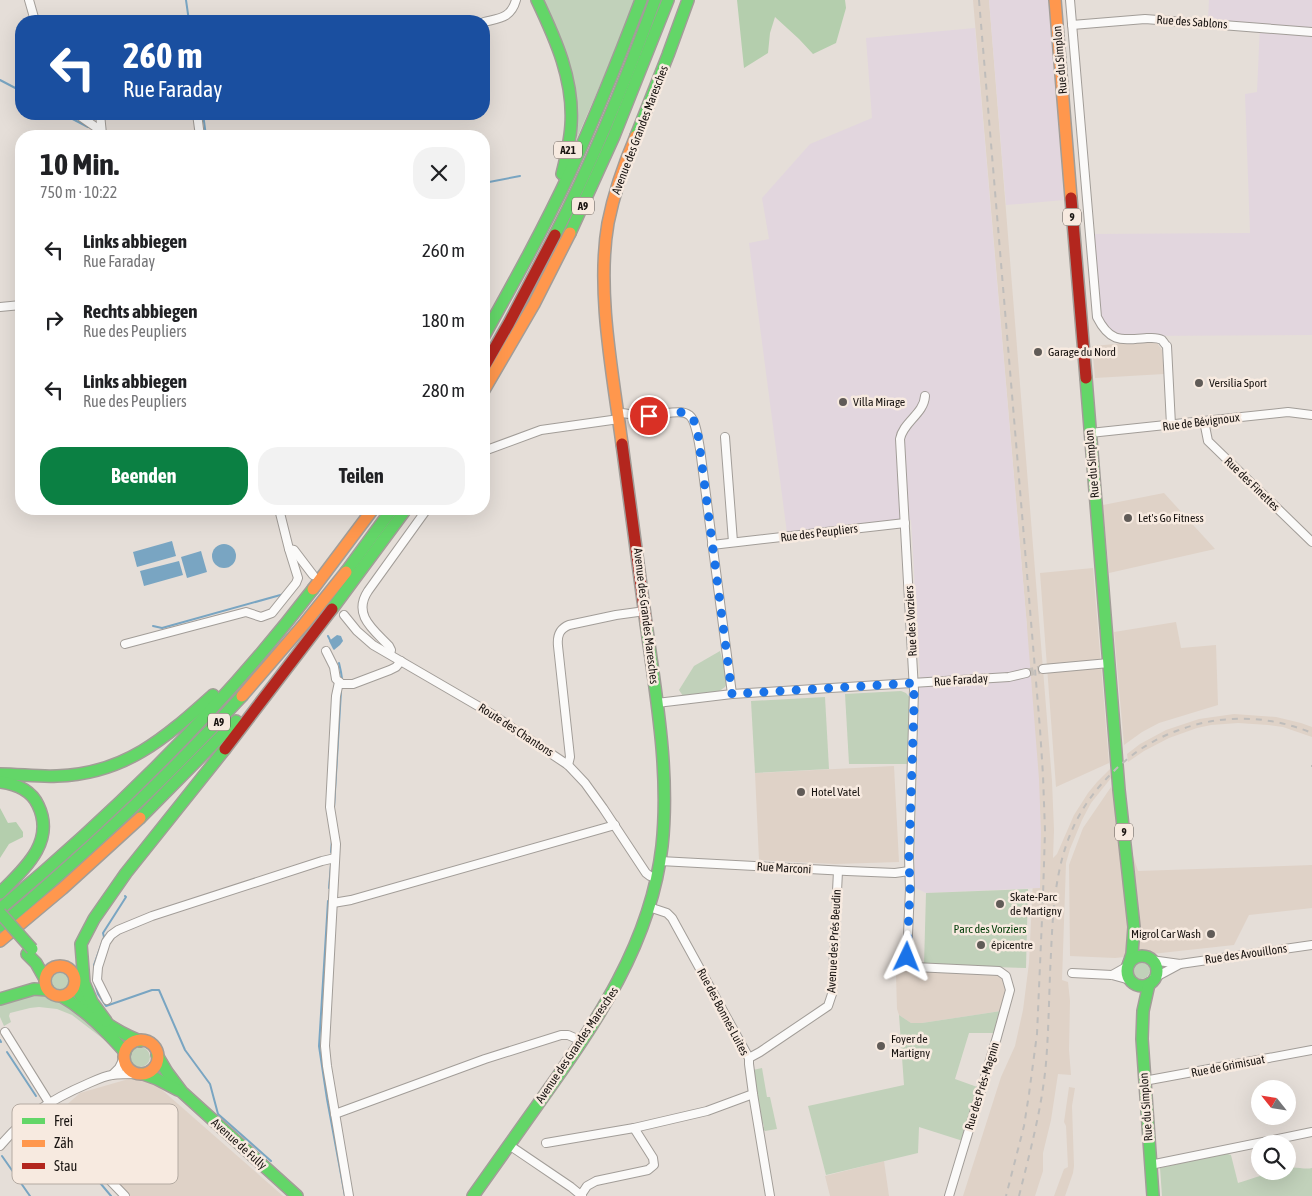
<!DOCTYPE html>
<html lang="de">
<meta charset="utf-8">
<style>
body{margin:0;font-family:"Asap Condensed",sans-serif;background:#f2f2f2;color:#202124;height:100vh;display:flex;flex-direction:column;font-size:19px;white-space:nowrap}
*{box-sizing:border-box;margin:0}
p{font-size:16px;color:#757577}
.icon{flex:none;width:28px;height:28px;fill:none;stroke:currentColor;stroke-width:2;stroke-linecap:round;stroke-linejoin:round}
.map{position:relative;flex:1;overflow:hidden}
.drawer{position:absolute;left:15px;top:130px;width:475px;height:385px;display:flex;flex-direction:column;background:#fff;border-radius:20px;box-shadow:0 5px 20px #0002}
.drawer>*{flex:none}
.banner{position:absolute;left:15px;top:15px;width:475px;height:105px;border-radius:20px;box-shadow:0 5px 20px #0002;background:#1a4fa0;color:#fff;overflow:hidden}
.needle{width:32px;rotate:300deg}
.buttons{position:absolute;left:1251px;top:1080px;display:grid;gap:10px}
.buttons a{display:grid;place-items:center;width:45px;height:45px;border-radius:50%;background:#fff;box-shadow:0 5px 20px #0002;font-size:25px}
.pin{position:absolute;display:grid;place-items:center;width:42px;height:42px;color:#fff;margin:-21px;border:2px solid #fff;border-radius:50%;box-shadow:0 1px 5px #0007}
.me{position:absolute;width:55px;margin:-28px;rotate:2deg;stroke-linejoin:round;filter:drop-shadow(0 0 4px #0008)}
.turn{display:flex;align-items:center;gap:18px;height:105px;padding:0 25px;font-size:22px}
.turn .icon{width:65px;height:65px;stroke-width:2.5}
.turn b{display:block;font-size:35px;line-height:42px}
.round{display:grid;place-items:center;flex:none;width:52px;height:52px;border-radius:20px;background:#f2f2f2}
.summary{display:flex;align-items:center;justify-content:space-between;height:85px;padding:0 25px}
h1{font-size:30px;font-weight:700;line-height:38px}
.action{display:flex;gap:10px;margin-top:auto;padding:10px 25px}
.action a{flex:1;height:58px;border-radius:20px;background:#0b8043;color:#fff;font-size:20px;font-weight:700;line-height:58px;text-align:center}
.action a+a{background:#f2f2f2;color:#202124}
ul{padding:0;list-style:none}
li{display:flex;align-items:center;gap:15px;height:70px;padding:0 25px}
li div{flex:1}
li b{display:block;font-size:19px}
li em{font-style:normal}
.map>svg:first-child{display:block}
</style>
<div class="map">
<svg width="1312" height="1196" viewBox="0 0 1312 1196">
<rect width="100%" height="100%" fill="#e5ded8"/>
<g fill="#dfd2c7">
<path d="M973,0H989L1052,781L1054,830L1053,858L1057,854L1074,815L1088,793L1097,782L1110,769L1111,778L1091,803L1082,820L1070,849L1066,863L1062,980L1068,982L1070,1001L1069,1050L1071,1075L1058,1074L1051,1120L1043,1153V1171L1035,1196H963L1001,1077L1015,1046L1023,1010L1029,963L1034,859L1021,633L1027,627Z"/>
<path d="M1150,341L1157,343L1162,350L1164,374L1095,378L1092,346Z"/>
<path d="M1164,493L1215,549L1109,573L1103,505Z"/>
<path d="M1093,568L1109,763L1056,787L1040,573Z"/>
<path d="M1176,622L1181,648L1216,645L1218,705L1159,723L1142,732L1124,745L1114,632Z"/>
<path d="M1234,714L1276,717L1301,723L1312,727V737L1283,727L1268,725L1238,723L1211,725L1197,728L1169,738L1144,751L1128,762L1127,754L1140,744L1166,730L1199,719Z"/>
<path d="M894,766L899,862L835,864L759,860L755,773Z"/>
<path d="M1111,787L1138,871L1312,865V908L1249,915L1234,945L1115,958L1070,956L1069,865L1083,828Z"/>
<path d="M904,961L909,969L917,971L999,975L1003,977L1007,989L1001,1011L922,1023H911L899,1015L897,1009L896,975L898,970Z"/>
<path d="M132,1078L153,1082L283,1196H119L63,1138L62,1109L80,1093Z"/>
<path d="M1069,1087L1075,1088L1072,1106L1074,1166L1073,1173L1065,1196H1054L1064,1169L1068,1167L1066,1126L1064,1122Z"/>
<path d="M884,1161L889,1196H830L825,1176Z"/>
</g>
<g fill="#e2d6de">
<path d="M989,0H1048L1064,200L1006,205Z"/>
<path d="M1209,0H1312V335L1127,336H1119L1109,331L1100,319L1092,234L1250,233L1245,94L1257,92L1260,24L1208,19Z"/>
<path d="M975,28L1027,627L1039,779L1041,832L1040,888L926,893L914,887L920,675L911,520L787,533L749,243L769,239L762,198L810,144L872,118L866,38Z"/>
</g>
<g fill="#c1d1ba">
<path d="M542,0H635L622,35L577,138L574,136Z"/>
<path d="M720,651L728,682L725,687L718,692L683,696L679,690L694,666Z"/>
<path d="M901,691L906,693L910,698L909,764H849L845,694Z"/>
<path d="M825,697L829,769L755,773L751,701Z"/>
<path d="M1028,889L1026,968L924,965L926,893Z"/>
<circle cx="1141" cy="970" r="9"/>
<circle cx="60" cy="981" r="9"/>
<path d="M30,995L46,996L54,1001L63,1002L73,1009L112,1043L115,1048L72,1015L57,1009L39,1007L30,1008L10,1013L9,1016L11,1022L4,1026L0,1017V1005Z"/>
<path d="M1001,1011L995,1033H969L955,1079L980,1088L963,1141L919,1127L918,1153L826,1175L808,1106L904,1085L899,1015L911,1023H922Z"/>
<circle cx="140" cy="1057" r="10"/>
<path d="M762,1068L767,1097H770L777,1129L765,1131L763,1129V1127H764L763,1123H762L753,1070Z"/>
<path d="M1225,1153L1231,1155L1238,1183C1246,1181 1252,1178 1260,1176L1259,1172L1265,1171H1288V1168C1296,1166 1304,1170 1312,1168V1196H1162L1160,1168Z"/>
</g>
<g fill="#b4cead">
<path d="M737,0H845L846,8L836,43L813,54L799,39L775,17L770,33L768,53L744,68Z"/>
<path d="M0,808L8,823L16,822L23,832V837L9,844L0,858Z"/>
</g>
<g fill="#79a5c2">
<path d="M172,541L176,556L137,567L133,552Z"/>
<circle cx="224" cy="556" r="12"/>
<path d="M201,551L207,572L187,578L181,557Z"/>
<path d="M179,561L183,575L144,586L140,571Z"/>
<path d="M337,635L341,636L343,641L340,645L334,650L333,649L329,641Z"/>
</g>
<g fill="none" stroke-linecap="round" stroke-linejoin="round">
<g stroke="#79a5c2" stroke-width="2">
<path d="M186,0L189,21"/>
<path d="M0,80L21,91"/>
<path d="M63,114L88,127"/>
<path d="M203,114L206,136"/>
<path d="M484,183L520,176"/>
<path d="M153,626L162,628L284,594"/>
<path d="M328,636L330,640"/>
<path d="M339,663L341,672L342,679"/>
<path d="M334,808L341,691"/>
<path d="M331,852L332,840"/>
<path d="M329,888L331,865"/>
<path d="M328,901L319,1046L327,1099L345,1196"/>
<path d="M94,979V965L104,937L103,933L126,897L125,896"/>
<path d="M95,984L98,994L106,1006L152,990H159L185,1050L210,1084L218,1114L271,1161"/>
<path d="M0,1040L1,1042"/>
<path d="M7,1052L36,1096"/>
<path d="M50,1118L80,1159L111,1196"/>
<path d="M2,1156L30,1196"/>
</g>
<path stroke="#c6c0ba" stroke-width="8" stroke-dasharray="8 4" stroke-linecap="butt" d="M1026,673L1043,669"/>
<g stroke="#a29d98" stroke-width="10">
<g id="street">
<path d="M29,0L35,21"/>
<path d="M1070,0C1079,106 1088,212 1097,317C1110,343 1121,340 1147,338C1152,338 1157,337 1162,340C1163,341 1166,346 1167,346L1171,425"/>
<path d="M484,22C500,18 511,18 516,0"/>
<path d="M1072,25L1145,19L1312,32"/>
<path d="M77,114L97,128L102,136"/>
<path d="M100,114L102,134"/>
<path d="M197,114L200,136"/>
<path d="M0,307L21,305"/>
<path d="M925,396C924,414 903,422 900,439L914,690L909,857L910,889L907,957L909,963L914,967L999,971L1006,976L1010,990L997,1037L949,1196"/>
<path d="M619,413C629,413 639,417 650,415C690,411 693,405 700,449L732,694"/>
<path d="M1204,421L1208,441L1312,542"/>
<path d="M1090,433L1288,412L1312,415"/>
<path d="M725,437L733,542"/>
<path d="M484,451L541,430L619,419"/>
<path d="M279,509L289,549L294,550L313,575"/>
<path d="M712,545L905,523"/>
<path d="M344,615L357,631L373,645L490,713L568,765L585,783L603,808L646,873L650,876L656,878"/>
<path d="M125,644L246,612L261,617L272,613L296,583L298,578L289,549"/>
<path d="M326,651L334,667L336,679L342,684H353L390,670L396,667L401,661"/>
<path d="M390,654L391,650L389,646C374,630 352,615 368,591L427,509"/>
<path d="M1043,669L1109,663"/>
<path d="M339,682L336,696L330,807L336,844L325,1046L327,1066L349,1196"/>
<path d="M657,703L732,694L1009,677L1026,673"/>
<path d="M568,765L570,757L558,646C557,636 559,629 569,625L616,615L645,611"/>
<path d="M660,861L847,871L895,873L909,871"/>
<path d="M333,903L351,900L615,825"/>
<path d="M649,907L667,913L672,918L749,1058V1064L753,1094L770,1196"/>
<path d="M1151,960L1180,964L1312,945"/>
<path d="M1072,973L1112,975L1130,980"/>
<path d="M1112,975L1128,966"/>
<path d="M1154,978L1180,964"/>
<path d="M107,1000L97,980L98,967L106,942L111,935L118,930L152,916L322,861L335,858"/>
<path d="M5,1032L53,1109L68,1137L125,1196"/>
<path d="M749,1058L760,1052L828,1006L832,994L838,871"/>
<path d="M112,1075L119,1068L124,1058"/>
<path d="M1144,1081L1312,1050"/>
<path d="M335,1114L485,1059L561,1035H568L582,1041"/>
<path d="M546,1143L634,1128"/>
<path d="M509,1145L571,1187L582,1196"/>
<path d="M0,1146C25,1116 52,1099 87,1084C94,1081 104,1076 112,1075C120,1074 131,1074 139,1074"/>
<path d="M1150,1165L1312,1132"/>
<path d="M581,1195L587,1186L596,1181L648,1170L654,1165L653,1158L634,1128L707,1111L753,1094"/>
</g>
</g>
<g stroke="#a29d98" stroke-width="14">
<g id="fast">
<path d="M537,0C556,40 574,80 571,125C570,142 566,158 562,174"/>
<path d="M636,136L668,55L688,0"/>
<path d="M570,233L614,136L668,0"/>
<path d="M555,235C594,159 626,80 655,0"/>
<path d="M484,336C514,282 544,228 570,172C596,115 619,58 641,0"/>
<path d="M1086,378L1119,790L1134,927L1132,954L1129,963"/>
<path d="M346,572L392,509"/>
<path d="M332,609L406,509"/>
<path d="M0,774C19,774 38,777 57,776C125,774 165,738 213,695"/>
<path d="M0,782C16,784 31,790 38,805C56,842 24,869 0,893"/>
<path d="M140,818L236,721"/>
<path d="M0,909C115,813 222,708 313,589"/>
<path d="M0,926C85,854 166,779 242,696"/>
<path d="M27,954L36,963L45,979"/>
<circle cx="1142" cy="971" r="15"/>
<path d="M75,983C84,1012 113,1030 140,1041"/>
<path d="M1149,984L1143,1011L1142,1039L1153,1196"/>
<path d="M61,996C86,1010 106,1031 125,1052"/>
<path d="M0,999L34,989L48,990"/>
<path d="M106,1021L92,1002L84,983L81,944L94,919L126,873L225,749"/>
<path d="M157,1055L167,1072L182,1092L297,1196"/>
<path d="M143,1074L157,1079L178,1090"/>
<path d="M473,1196C496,1164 518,1132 541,1100C596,1023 651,943 662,846C670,772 656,696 646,623"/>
</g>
</g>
<g stroke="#a29d98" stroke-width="14">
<g id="slow">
<path d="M1055,0L1071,198"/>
<path d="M484,390L534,304L570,233"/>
<path d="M622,444C613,375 596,291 608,223C614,193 624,164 636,136"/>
<path d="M313,589L373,509"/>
<path d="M242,696L305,623L346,572"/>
<path d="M0,941L62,889L140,818"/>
<circle cx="60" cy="981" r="15"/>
<circle cx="141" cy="1057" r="17"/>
</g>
</g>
<g stroke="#a29d98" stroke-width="14">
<g id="jam">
<path d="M1071,198L1086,378"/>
<path d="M484,367L509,323L555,235"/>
<path d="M622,444L646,623"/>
<path d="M225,749L332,609"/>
</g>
</g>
<use href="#street" stroke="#fbfaf9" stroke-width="8"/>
<use href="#fast" stroke="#63d668" stroke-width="11"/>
<use href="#slow" stroke="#ff974d" stroke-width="11"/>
<use href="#jam" stroke="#b3261e" stroke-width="11"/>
<g stroke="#bfbdbb" stroke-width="2" stroke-dasharray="6 6" stroke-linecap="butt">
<path d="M979,0L1040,729L1043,775L1045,831L1043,896L1037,1034L1029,1094L1024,1126L1006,1196"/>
<path d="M1311,766H1312"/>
<path d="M1019,1196C1030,1152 1042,1108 1046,1063C1049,1026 1049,989 1051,953C1054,884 1059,826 1110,775C1129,755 1153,739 1179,730C1222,714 1269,715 1312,733"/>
</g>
<g stroke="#a29d98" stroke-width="14" stroke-linecap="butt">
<path id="fast-bridge" d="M0,913L32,949"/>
</g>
<use href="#fast-bridge" stroke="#63d668" stroke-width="11"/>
</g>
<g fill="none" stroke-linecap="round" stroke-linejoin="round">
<path stroke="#1a73e8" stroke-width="9" stroke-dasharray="0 16.2" d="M649,416C668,413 688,404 697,427L732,694L914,683V707L909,857L910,889L907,957"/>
</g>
<g fill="#605b57" stroke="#f7eae0" stroke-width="2">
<circle cx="1038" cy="352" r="5"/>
<circle cx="1199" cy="383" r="5"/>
<circle cx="843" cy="402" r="5"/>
<circle cx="1128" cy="518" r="5"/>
<circle cx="801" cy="792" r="5"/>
<circle cx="1000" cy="904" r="5"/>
<circle cx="1211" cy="934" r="5"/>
<circle cx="981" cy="945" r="5"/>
<circle cx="881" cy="1046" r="5"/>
</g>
<g text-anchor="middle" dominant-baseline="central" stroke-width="5" stroke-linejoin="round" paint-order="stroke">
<g fill="#f7eae0" stroke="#5c544f" stroke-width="1">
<rect x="554" y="141.5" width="28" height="17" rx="4"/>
<rect x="572" y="197.5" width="22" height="17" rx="4"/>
<rect x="1063" y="208.5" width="18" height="17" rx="4"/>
<rect x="208" y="713.5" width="22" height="17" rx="4"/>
<rect x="1115" y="823.5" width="18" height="17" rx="4"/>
</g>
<g font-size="11" font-weight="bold" fill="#191411">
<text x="568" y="150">A21</text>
<text x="583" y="206">A9</text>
<text x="1072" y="217">9</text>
<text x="219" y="722">A9</text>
<text x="1124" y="832">9</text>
</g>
<g font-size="12" fill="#191411" stroke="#f7eae0">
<text transform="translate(1192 22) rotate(4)">Rue des Sablons</text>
<text transform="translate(1060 60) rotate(-95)">Rue du Simplon</text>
<text transform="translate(640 130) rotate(-69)">Avenue des Grandes Maresches</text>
<text transform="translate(1201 422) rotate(-7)">Rue de Bévignoux</text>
<text transform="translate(1092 464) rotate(-95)">Rue du Simplon</text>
<text transform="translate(1252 484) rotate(44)">Rue des Finettes</text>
<text transform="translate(819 533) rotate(-7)">Rue des Peupliers</text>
<text transform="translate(646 616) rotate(83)">Avenue des Grandes Maresches</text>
<text transform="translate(911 621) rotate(-93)">Rue des Vorziers</text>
<text transform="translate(961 680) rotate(-4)">Rue Faraday</text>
<text transform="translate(516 730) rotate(33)">Route des Chantons</text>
<text transform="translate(784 868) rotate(3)">Rue Marconi</text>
<text transform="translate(834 941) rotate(-87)">Avenue des Prés Beudin</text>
<text transform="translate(1246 954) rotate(-8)">Rue des Avouillons</text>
<text transform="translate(723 1012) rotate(62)">Rue des Bonnes Luites</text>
<text transform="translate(577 1045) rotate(-56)">Avenue des Grandes Maresches</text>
<text transform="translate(1228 1066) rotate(-11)">Rue de Grimisuat</text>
<text transform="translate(982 1086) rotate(-73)">Rue des Prés-Magnin</text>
<text transform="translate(1146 1107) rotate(-94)">Rue du Simplon</text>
<text transform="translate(239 1144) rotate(42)">Avenue de Fully</text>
</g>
<g font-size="12" fill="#191411" stroke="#f7eae0" text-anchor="start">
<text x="1048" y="352">Garage du Nord</text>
<text x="1209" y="383">Versilia Sport</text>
<text x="853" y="402">Villa Mirage</text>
<text x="1138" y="518">Let's Go Fitness</text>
<text x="811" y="792">Hotel Vatel</text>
<text x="1010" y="897">Skate-Parc<tspan x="1010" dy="14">de Martigny</tspan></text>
<text x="1201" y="934" text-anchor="end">Migrol Car Wash</text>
<text x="991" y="945">épicentre</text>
<text x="891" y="1039">Foyer de<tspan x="891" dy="14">Martigny</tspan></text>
</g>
<g font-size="12" fill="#033d08" stroke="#f7eae0">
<text x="990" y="929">Parc des Vorziers</text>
</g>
</g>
<rect x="12" y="1104" width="166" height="80" rx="8" fill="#f7eae0" stroke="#b4aaa2" stroke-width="1"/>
<rect x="22" y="1118" width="23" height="6" fill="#63d668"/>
<rect x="22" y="1140" width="23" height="7" fill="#ff974d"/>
<rect x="22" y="1163" width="23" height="6" fill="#b3261e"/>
<g font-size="14" fill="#191411">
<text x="54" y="1126">Frei</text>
<text x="54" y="1148">Zäh</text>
<text x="54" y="1171">Stau</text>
</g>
</svg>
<div class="buttons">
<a><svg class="needle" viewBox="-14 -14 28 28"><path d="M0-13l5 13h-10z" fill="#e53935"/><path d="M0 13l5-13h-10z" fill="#757577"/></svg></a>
<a><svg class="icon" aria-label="search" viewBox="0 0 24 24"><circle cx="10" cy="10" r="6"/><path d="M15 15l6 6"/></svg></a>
</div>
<div class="pin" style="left:649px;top:416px;background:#d93025"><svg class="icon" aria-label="arrive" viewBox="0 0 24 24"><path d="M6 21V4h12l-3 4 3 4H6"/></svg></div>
<svg class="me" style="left:907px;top:957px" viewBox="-20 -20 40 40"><path d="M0-17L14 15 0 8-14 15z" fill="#1a73e8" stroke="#fff" stroke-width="4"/></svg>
<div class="banner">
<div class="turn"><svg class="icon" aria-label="left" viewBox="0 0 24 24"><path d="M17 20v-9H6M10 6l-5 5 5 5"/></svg><div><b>260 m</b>Rue Faraday</div></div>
</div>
<section class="drawer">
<div class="summary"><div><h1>10 Min.</h1><p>750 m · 10:22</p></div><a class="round"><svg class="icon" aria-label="close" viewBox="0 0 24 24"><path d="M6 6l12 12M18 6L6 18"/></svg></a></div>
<ul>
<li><svg class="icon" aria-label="left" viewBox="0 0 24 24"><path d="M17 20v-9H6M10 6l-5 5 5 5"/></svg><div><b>Links abbiegen</b><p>Rue Faraday</p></div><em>260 m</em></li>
<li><svg class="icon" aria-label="right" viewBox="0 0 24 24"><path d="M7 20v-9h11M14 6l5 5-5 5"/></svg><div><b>Rechts abbiegen</b><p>Rue des Peupliers</p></div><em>180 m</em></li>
<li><svg class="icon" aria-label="left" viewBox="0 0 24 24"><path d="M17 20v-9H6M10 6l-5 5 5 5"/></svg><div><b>Links abbiegen</b><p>Rue des Peupliers</p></div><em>280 m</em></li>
</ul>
<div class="action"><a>Beenden</a><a>Teilen</a></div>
</section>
</div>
